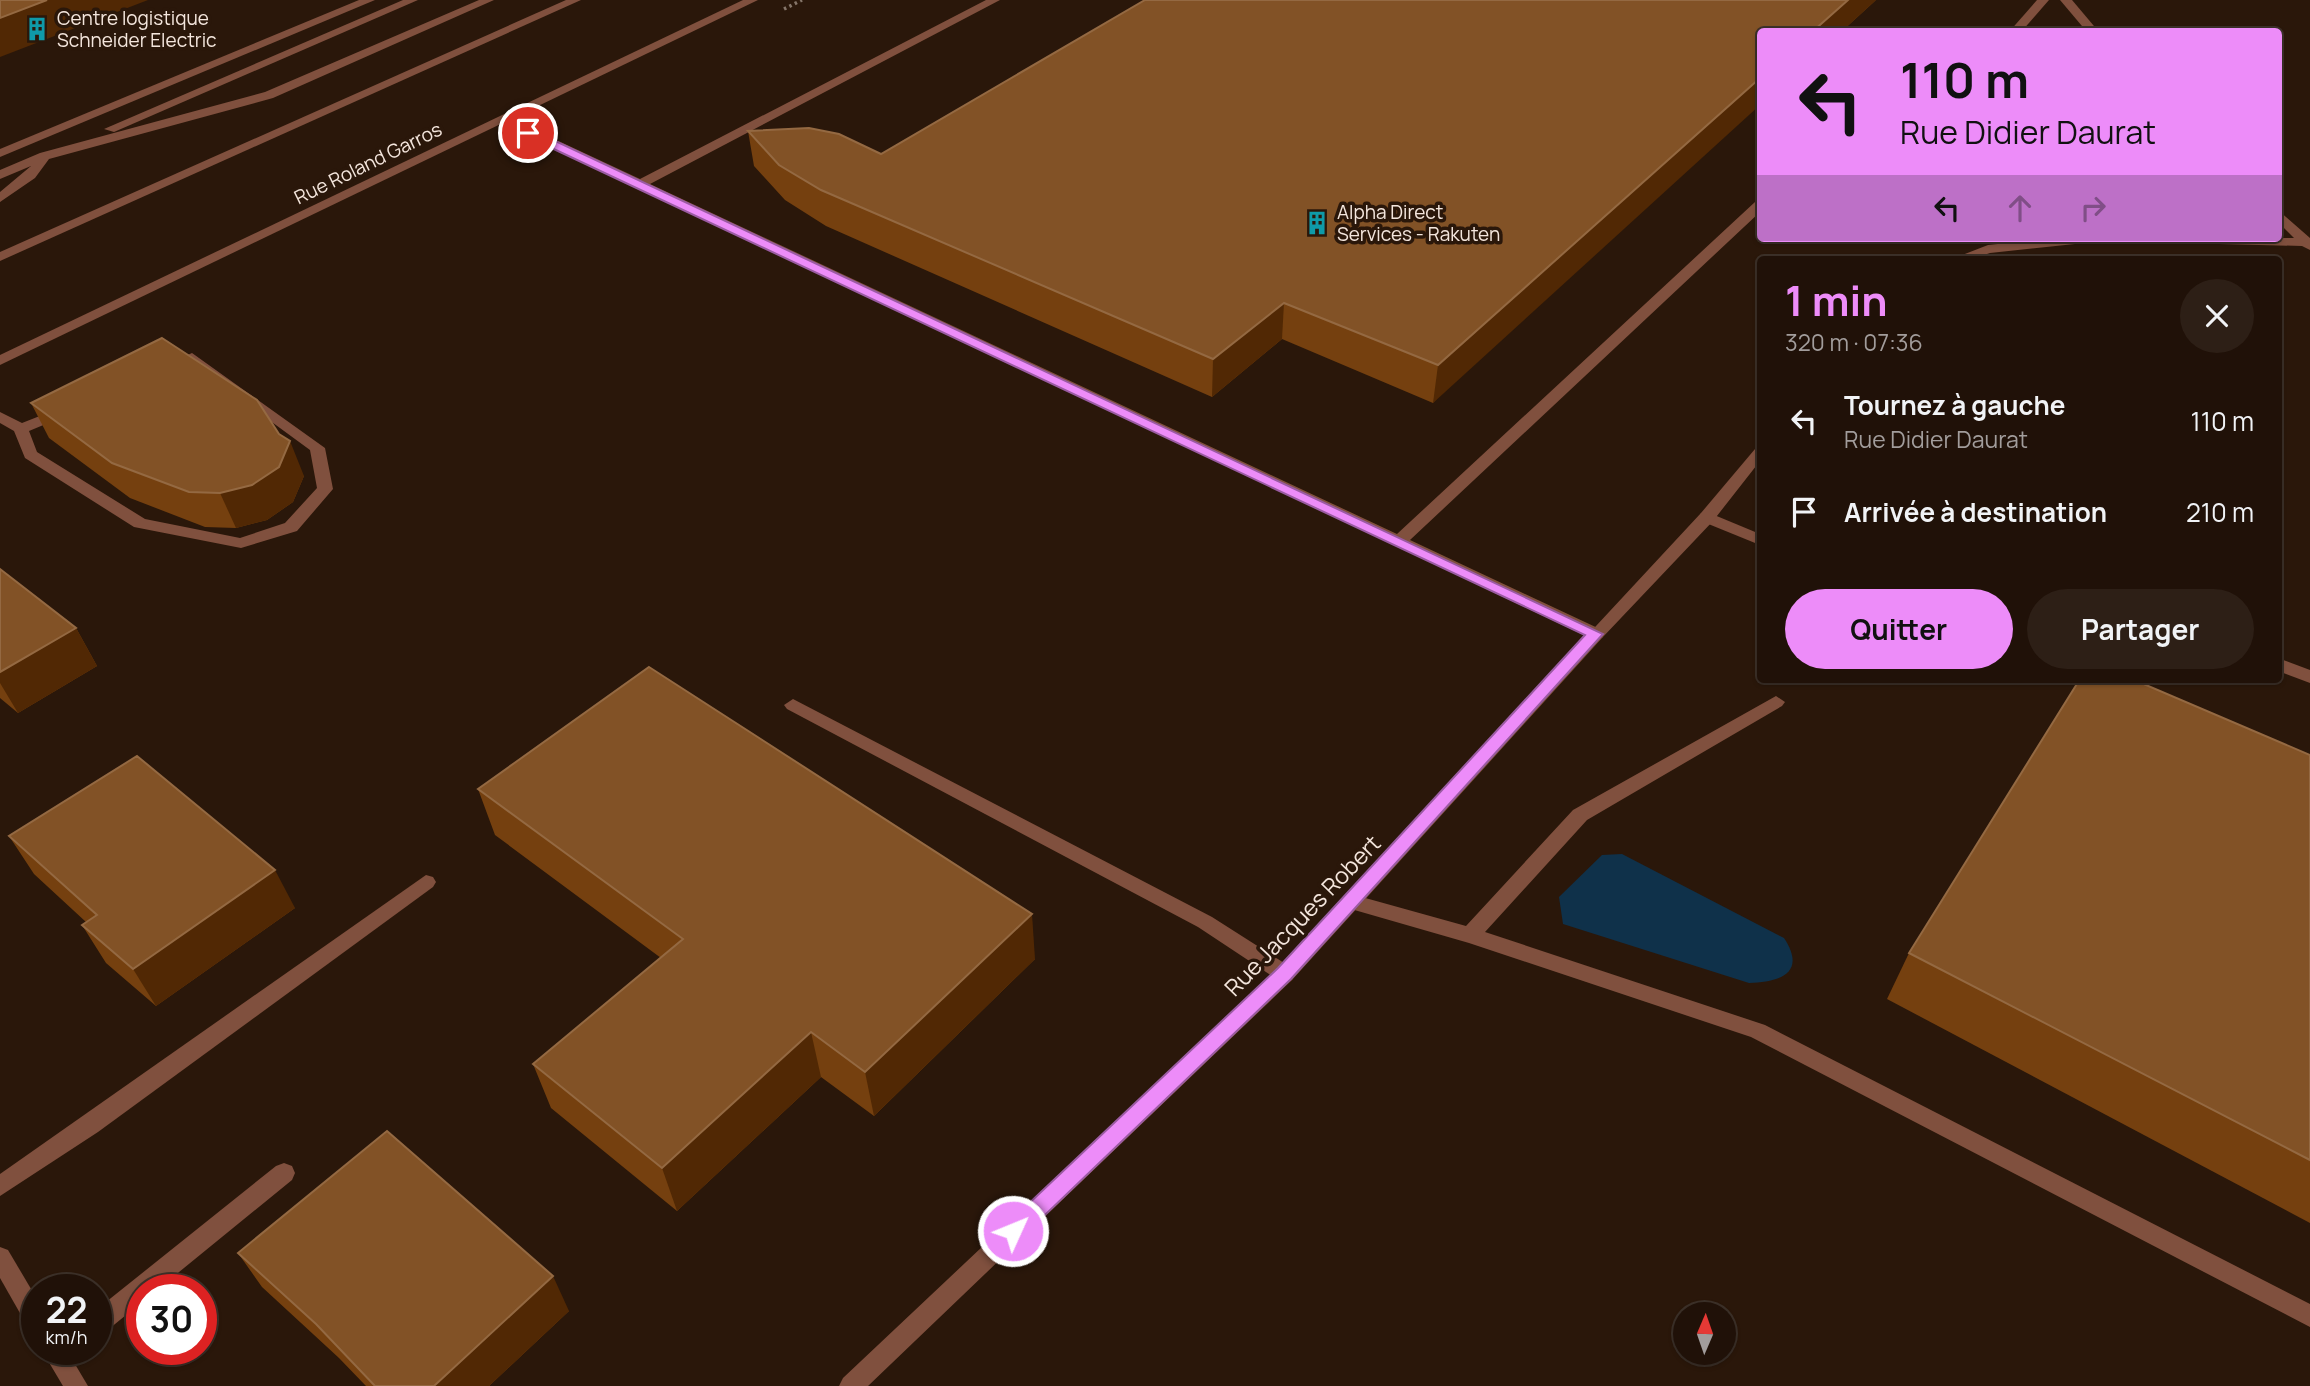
<!DOCTYPE html>
<html lang="fr">
<meta charset="utf-8">
<style>
body{margin:0;font-family:Manrope,sans-serif;background:#2d1f16;color:#f1f3f6;height:100vh;display:flex;flex-direction:column;font-size:26px;white-space:nowrap}
*{box-sizing:border-box;margin:0}
p{font-size:23px;color:#a29d9c}
.icon{flex:none;width:38px;height:38px;fill:none;stroke:currentColor;stroke-width:2;stroke-linecap:round;stroke-linejoin:round}
.map{position:relative;flex:1;overflow:hidden}
.drawer{position:absolute;left:1757px;top:256px;width:525px;height:427px;display:flex;flex-direction:column;background:#201108;border-radius:7px;box-shadow:0 2px 5px #0004,0 0 0 2px #3d3129}
.drawer>*{flex:none}
.banner{position:absolute;left:1757px;top:28px;width:525px;height:214px;border-radius:7px;box-shadow:0 2px 5px #0004,0 0 0 2px #3d3129;background:#ed8cf9;color:#111;overflow:hidden}
.needle{width:46px;rotate:2deg}
.tools{position:absolute;left:1673px;top:1302px;display:grid;gap:14px}
.tools a{display:grid;place-items:center;width:63px;height:63px;border-radius:50%;background:#201108;box-shadow:0 2px 5px #0004,0 0 0 2px #3d3129;font-size:35px}
.speed{position:absolute;left:21px;top:1274px;display:flex;gap:14px;font-size:35px;font-weight:700;text-align:center}
.speed>*{display:grid;place-content:center;width:91px;height:91px;border-radius:50%;background:#201108;box-shadow:0 2px 5px #0004,0 0 0 2px #3d3129;line-height:1}
.speed small{font-size:18px;font-weight:400}
.speed .limit{border:10px solid #d22;background:#fff;color:#111}
.pin{position:absolute;display:grid;place-items:center;width:60px;height:60px;color:#fff;margin:-30px;border:4px solid #fff;border-radius:50%;box-shadow:0 2px 7px #0007}
.me{position:absolute;width:77px;margin:-38px;rotate:46deg;stroke-linejoin:round;filter:drop-shadow(0 0 5px #0008)}
.turn{display:flex;align-items:center;gap:24px;height:147px;padding:0 28px;font-size:32px}
.turn .icon{width:91px;height:91px;stroke-width:2.5}
.turn b{display:block;font-size:49px;line-height:60px}
.lanes{display:flex;align-items:center;height:66px;padding:0 28px;background:#0003;justify-content:center;gap:35px;direction:ltr}
.lanes .off{opacity:.35}
.round{display:grid;place-items:center;flex:none;width:74px;height:74px;border-radius:37px;background:#2d1f16}
.head{display:flex;align-items:center;justify-content:space-between;height:119px;padding:0 28px}
h1{font-size:42px;font-weight:700;line-height:52px;color:#ed8cf9}
.action{display:flex;gap:14px;margin-top:auto;padding:14px 28px}
.action a{flex:1;height:80px;border-radius:42px;background:#ed8cf9;color:#111;font-size:28px;font-weight:700;line-height:80px;text-align:center}
.action a+a{background:#2d1f16;color:#f1f3f6}
ul{padding:0;list-style:none}
li{display:flex;align-items:center;gap:21px;height:91px;padding:0 28px}
li div{flex:1}
li b{display:block;font-size:26px}
li em{font-style:normal}
.map>svg:first-child{display:block}
</style>
<div class="map">
<svg width="2310" height="1386" viewBox="0 0 2310 1386">
<rect width="100%" height="100%" fill="#2a170a"/>
<path fill="#0f314a" d="M1622,854L1784,938C1807,973 1780,982 1749,983L1563,924L1559,897L1602,855Z"/>
<g fill="none" stroke-linecap="round" stroke-linejoin="round">
<path stroke="#857569" stroke-width="3.5" stroke-dasharray="2.5 3.5" stroke-linecap="butt" d="M784,9L802,0"/>
<g fill="#80503e" fill-rule="evenodd">
<path d="M359,0H375L0,157V149Z"/>
<path d="M403,0H418L114,132L104,129Z"/>
<path d="M479,0H494L273,98L49,159L35,178L0,202V192L31,166L0,179V170L40,153L265,92Z"/>
<path d="M986,0H1000L650,184L1397,534L1755,202L1760,201V212L1410,540L1602,630L1604,634L1602,638H1590L497,120L507,117L640,179Z"/>
<path d="M2037,0H2049L2021,32H2009Z"/>
<path d="M2060,0H2072L2099,32H2087Z"/>
<path d="M192,353L325,448L333,489L297,531L241,548L134,527L25,458L14,431L0,423V412L22,423L55,410H65V416L29,431L37,452L145,519L240,538L285,523L317,488L310,450L191,363L170,370L163,366Z"/>
<path d="M1707,512L1760,534V545L1701,521L1699,517L1701,513Z"/>
<path d="M2278,658L2310,670V683L2278,671Z"/>
<path d="M1776,696L1785,702L1782,706L1587,820L1485,932L1765,1025L2310,1304V1327L1751,1037L1469,943L1344,907L1341,902L1344,897L1351,894L1466,926L1573,810Z"/>
<path d="M793,699L1212,917L1292,968L1295,974L1292,980L1285,982L1278,980L1198,927L787,709L784,705Z"/>
<path d="M426,875L433,877L436,882L433,887L98,1132L0,1196V1174Z"/>
<path d="M284,1163L292,1166L295,1173L292,1180L157,1290H142V1302L104,1333L96,1336V1310L276,1166Z"/>
</g>
<g fill="#80503e" fill-rule="evenodd">
<path d="M566,0H581L0,261V252Z"/>
<path d="M743,0H758L0,365V355Z"/>
<path d="M2278,210L2310,238V250L2302,246L2140,242L2133,238H2294L2278,222Z"/>
<path d="M2055,238H2101L2094,242L1990,253L1972,259H1952L1988,245Z"/>
<path d="M1760,447V461L1713,521L1602,638L1292,980L868,1386H839L843,1378L1278,968L1701,513L1755,449Z"/>
<path d="M0,1247L8,1250L37,1299V1332L29,1329L0,1278Z"/>
<path d="M41,1349H66L88,1386H63Z"/>
</g>
</g>
<g fill="#75400f">
<path d="M1876,0L1841,32H1760L1433,403L1282,339L1212,397L826,226L785,200L754,166L748,131L881,154Z"/>
<path d="M31,403L304,476L293,502L267,520L236,528L205,527L130,498L49,438Z"/>
<path d="M0,569L76,628L97,666L18,713L0,698Z"/>
<path d="M2310,755V1223L1887,999L1909,953Z"/>
<path d="M478,789L1035,959L874,1116L821,1077L677,1211L551,1108L533,1064L661,958L495,835Z"/>
<path d="M9,836L295,908L156,1006L106,963L82,925L86,922L34,874Z"/>
<path d="M238,1253L569,1311L489,1386H366L339,1358L262,1287Z"/>
</g>
<g fill="#512804">
<path d="M47,0H148L0,57V18Z"/>
<path d="M1848,0H1876L1841,32H1812Z"/>
<path d="M1760,78V105L1433,403L1438,365Z"/>
<path d="M1284,303L1282,339L1212,397L1213,359Z"/>
<path d="M290,441L304,476L293,502L267,520L236,528L220,493Z"/>
<path d="M76,628L97,666L18,713L0,683V672Z"/>
<path d="M275,870L295,908L156,1006L133,969Z"/>
<path d="M1032,914L1035,959L874,1116L865,1072Z"/>
<path d="M811,1032L821,1077L677,1211L662,1168Z"/>
<path d="M553,1276L569,1311L489,1386H434Z"/>
</g>
<g fill="#825226" stroke="#946942" stroke-width="2">
<path d="M0,0H47L0,18Z"/>
<path d="M1145,0H1848L1812,32H1760V78L1438,365L1284,303L1213,359L821,190L779,165L748,131L809,128L839,134L881,154Z"/>
<path d="M162,338L257,400L279,434L290,441L279,467L252,485L220,493L189,492L112,463L31,403Z"/>
<path d="M0,569L76,628L0,672Z"/>
<path d="M649,667L1032,914L865,1072L811,1032L662,1168L533,1064L683,939L478,789Z"/>
<path d="M2080,679H2132L2310,755V1160L1909,953Z"/>
<path d="M137,756L275,870L133,969L82,925L97,915L9,836Z"/>
<path d="M387,1131L553,1276L434,1386H375L316,1324L238,1253Z"/>
</g>
<path fill="#ed8cf9" stroke="#9a5ba2" stroke-width="2" d="M524,130H532L1603,634L1291,979L1021,1238L1013,1241L1006,1238L1003,1231L1006,1225L1278,968L1585,635L524,135Z"/>
<defs>
<g id="building-bare" transform="scale(1.89)"><path d="M-4-6H4V6H1V3H-1V6H-4ZM-2.5-4.3h1.7v1.8h-1.7ZM.8-4.3h1.7v1.8H.8ZM-2.5-1h1.7V.8h-1.7ZM.8-1h1.7V.8H.8Z" fill="#0f9aa8" stroke="#2a170a" stroke-width="2.5" paint-order="stroke"/></g>
</defs>
<g fill-rule="evenodd">
<use href="#building-bare" x="37" y="29"/>
<use href="#building-bare" x="1317" y="223"/>
</g>
<g text-anchor="middle" dominant-baseline="central" stroke-width="7" stroke-linejoin="round" paint-order="stroke">
<g font-size="19" fill="#f4e6dd" stroke="#2a170a" text-anchor="start">
<text x="57" y="18">Centre logistique<tspan x="57" dy="22">Schneider Electric</tspan></text>
<text x="1337" y="212">Alpha Direct<tspan x="1337" dy="22">Services - Rakuten</tspan></text>
</g>
<g font-size="19" fill="#f4e6dd" stroke="#2a170a">
<text transform="translate(368 163) rotate(-26)">Rue Roland Garros</text>
</g>
<g font-size="23" fill="#f4e6dd" stroke="#2a170a">
<text transform="translate(1302 915) rotate(-46)">Rue Jacques Robert</text>
</g>
</g>
</svg>
<div class="tools">
<a><svg class="needle" viewBox="-14 -14 28 28"><path d="M0-13l5 13h-10z" fill="#e53935"/><path d="M0 13l5-13h-10z" fill="#a29d9c"/></svg></a>
</div>
<div class="speed"><div>22<small>km/h</small></div><div class="limit">30</div></div>
<div class="pin" style="left:528px;top:133px;background:#d93025"><svg class="icon" aria-label="arrive" viewBox="0 0 24 24"><path d="M6 21V4h12l-3 4 3 4H6"/></svg></div>
<svg class="me" style="left:1013px;top:1231px" viewBox="-20 -20 40 40"><circle r="17" fill="#ed8cf9" stroke="#fff" stroke-width="3"/><path d="M0-11L8 9 0 5-8 9z" fill="#fff"/></svg>
<div class="banner">
<div class="turn"><svg class="icon" aria-label="left" viewBox="0 0 24 24"><path d="M17 20v-9H6M10 6l-5 5 5 5"/></svg><div><b>110 m</b>Rue Didier Daurat</div></div>
<div class="lanes"><svg class="icon" aria-label="left" viewBox="0 0 24 24"><path d="M17 20v-9H6M10 6l-5 5 5 5"/></svg><svg class="icon off" aria-label="ahead" viewBox="0 0 24 24"><path d="M12 20V5M6 11l6-6 6 6"/></svg><svg class="icon off" aria-label="right" viewBox="0 0 24 24"><path d="M7 20v-9h11M14 6l5 5-5 5"/></svg></div>
</div>
<section class="drawer">
<div class="head"><div><h1>1 min</h1><p>320 m · 07:36</p></div><a class="round"><svg class="icon" aria-label="close" viewBox="0 0 24 24"><path d="M6 6l12 12M18 6L6 18"/></svg></a></div>
<ul>
<li><svg class="icon" aria-label="left" viewBox="0 0 24 24"><path d="M17 20v-9H6M10 6l-5 5 5 5"/></svg><div><b>Tournez à gauche</b><p>Rue Didier Daurat</p></div><em>110 m</em></li>
<li><svg class="icon" aria-label="arrive" viewBox="0 0 24 24"><path d="M6 21V4h12l-3 4 3 4H6"/></svg><div><b>Arrivée à destination</b></div><em>210 m</em></li>
</ul>
<div class="action"><a>Quitter</a><a>Partager</a></div>
</section>
</div>
